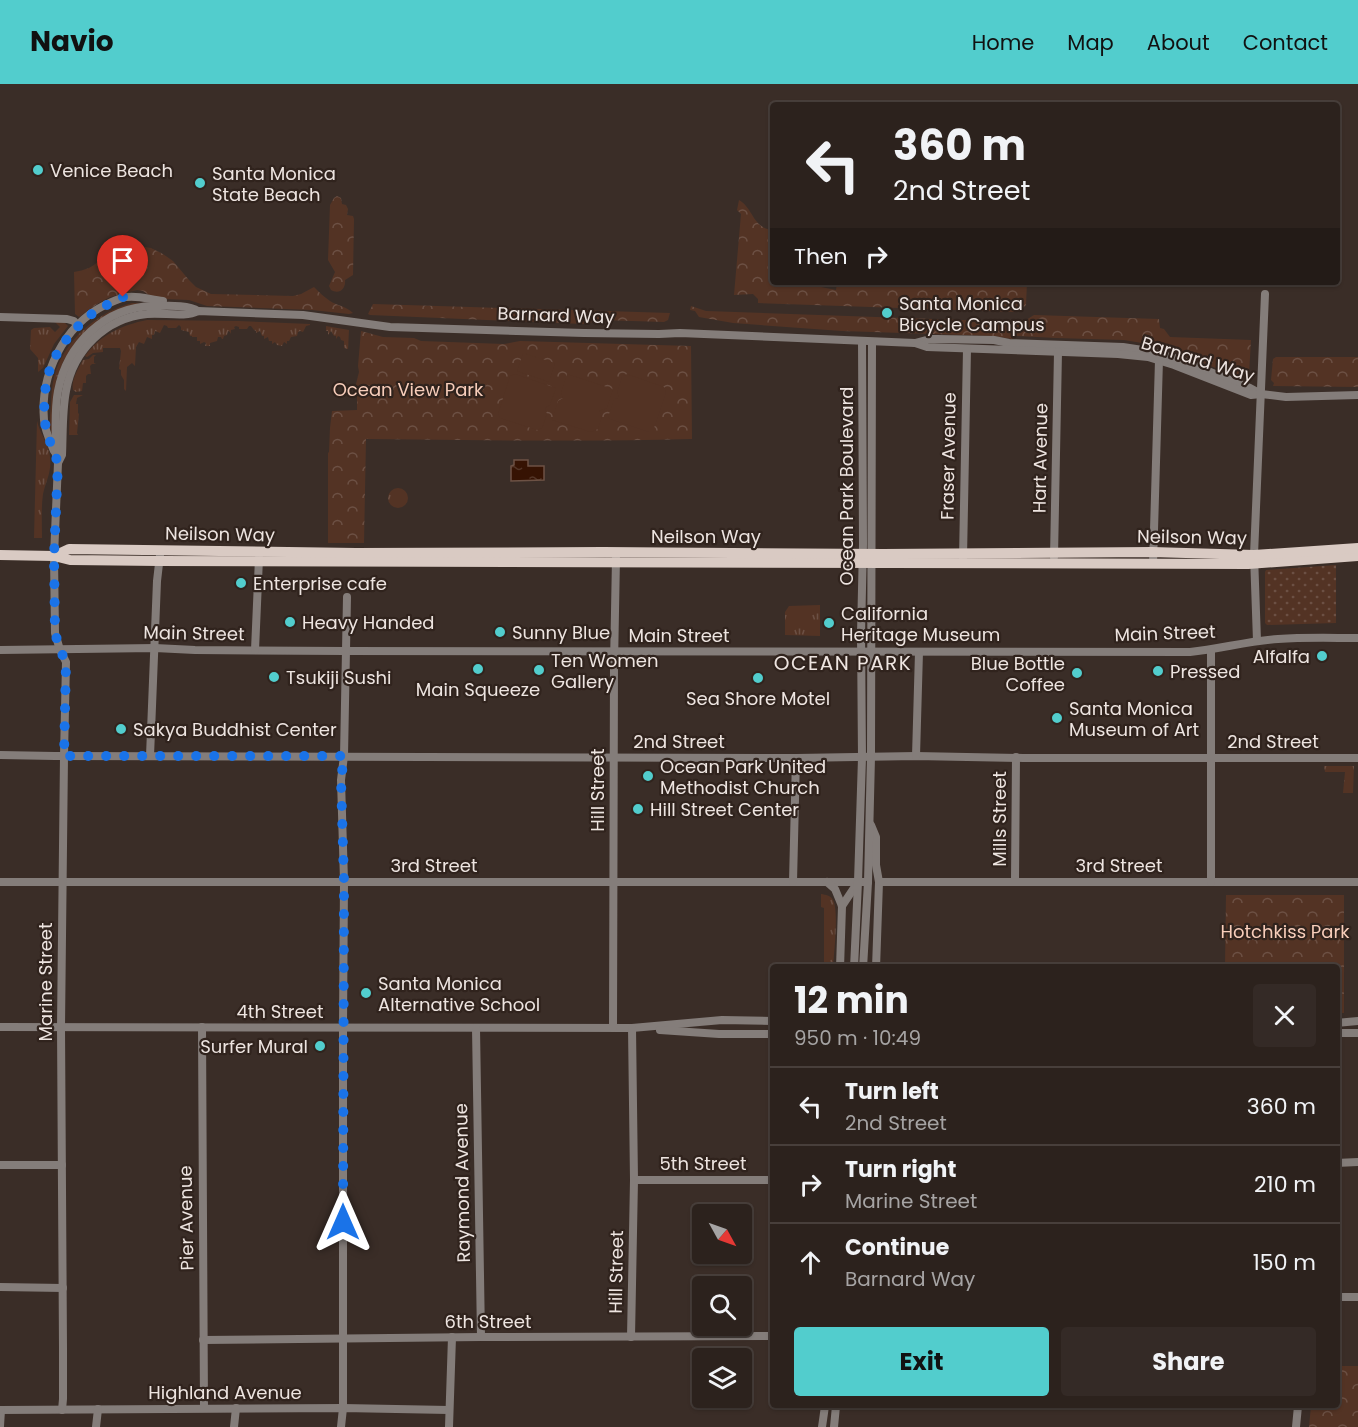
<!DOCTYPE html>
<meta charset="utf-8">
<style>
body{margin:0;font-family:Poppins,sans-serif;background:#342a26;color:#f1f3f6;height:100vh;display:flex;flex-direction:column;font-size:22px;white-space:nowrap}
*{box-sizing:border-box;margin:0}
p{font-size:20px;color:#a6a4a4}
.icon{flex:none;width:33px;height:33px;fill:none;stroke:currentColor;stroke-width:2;stroke-linecap:round;stroke-linejoin:round}
.map{position:relative;flex:1;overflow:hidden}
.drawer{position:absolute;left:770px;top:880px;width:570px;height:444px;display:flex;flex-direction:column;background:#2c221d;border-radius:6px;box-shadow:0 2px 4px #0004,0 0 0 2px #483f3b}
.drawer>*{flex:none}
.hud{position:absolute;left:770px;top:18px;width:570px;height:183px;border-radius:6px;box-shadow:0 2px 4px #0004,0 0 0 2px #483f3b;background:#2c221d;color:#f1f3f6;overflow:hidden}
.needle{width:39px;rotate:130deg}
.tools{position:absolute;left:692px;top:1120px;display:grid;gap:12px}
.tools a{display:grid;place-items:center;width:60px;height:60px;border-radius:6px;background:#2c221d;box-shadow:0 2px 4px #0004,0 0 0 2px #483f3b;font-size:30px}
.pin{position:absolute;display:grid;place-items:center;width:51px;height:51px;color:#fff;margin:-62px -26px;border-radius:50% 50% 50% 0;rotate:-45deg;box-shadow:0 0 6px #0007}
.pin .icon{rotate:45deg}
.me{position:absolute;width:66px;margin:-33px;rotate:0deg;stroke-linejoin:round;filter:drop-shadow(0 0 4px #0008)}
.turn{display:flex;align-items:center;gap:21px;height:126px;padding:0 24px;font-size:27px}
.turn .icon{width:78px;height:78px;stroke-width:2.5}
.turn b{display:block;font-size:42px;line-height:51px}
.then{display:flex;align-items:center;height:57px;padding:0 24px;background:#0003;gap:12px;font-size:22px}
.round{display:grid;place-items:center;flex:none;width:63px;height:63px;border-radius:6px;background:#342a26}
.head{display:flex;align-items:center;justify-content:space-between;height:102px;padding:0 24px}
h1{font-size:36px;font-weight:700;line-height:45px}
.button{display:flex;gap:12px;margin-top:auto;padding:12px 24px}
.button a{flex:1;height:69px;border-radius:6px;background:#52cdcd;color:#111;font-size:24px;font-weight:700;line-height:69px;text-align:center}
.button a+a{background:#342a26;color:#f1f3f6}
ul{padding:0;list-style:none}
li{display:flex;align-items:center;gap:18px;height:78px;padding:0 24px;border-top:2px solid #483f3b}
li div{flex:1}
li b{display:block;font-size:22px}
li em{font-style:normal}
header{display:flex;align-items:center;gap:36px;box-sizing:border-box;height:84px;padding:0 30px;background:#52cdcd;color:#111}
header strong{font-size:28px}
nav{display:flex;gap:33px;margin-inline-start:auto;font-size:21px}
.map>svg:first-child{display:block}
</style>
<header>
<strong>Navio</strong>
<nav><a>Home</a><a>Map</a><a>About</a><a>Contact</a></nav>
</header>
<div class="map">
<svg width="1358" height="1343" viewBox="0 0 1358 1343">
<defs>
<pattern id="grass-tufts" width="24" height="20" patternUnits="userSpaceOnUse" patternTransform="scale(1.5)"><rect width="24" height="20" fill="#533324"/><path d="M3 7l-1-3M5 7V3M7 7l1-3M15 17l-1-3M17 17v-4M19 17l1-3" fill="none" stroke="#6c5044"/></pattern>
<pattern id="forest-crowns" width="20" height="18" patternUnits="userSpaceOnUse" patternTransform="scale(1.5)"><rect width="20" height="18" fill="#533324"/><path d="M2 6a3 3 0 1 1 6 0M12 15a3 3 0 1 1 6 0" fill="none" stroke="#6c5044"/></pattern>
<pattern id="garden-dots" width="8" height="8" patternUnits="userSpaceOnUse" patternTransform="scale(1.5)"><rect width="8" height="8" fill="#533324"/><path d="M2 2h.1M6 6h.1" fill="none" stroke="#6c5044" stroke-width="1.8" stroke-linecap="round"/></pattern>
<pattern id="water-ripples" width="26" height="14" patternUnits="userSpaceOnUse" patternTransform="scale(1.5)"><rect width="26" height="14" fill="#361303"/><path d="M2 4q2-2 4 0t4 0M15 11q2-2 4 0t4 0" fill="none" stroke="#533527"/></pattern>
</defs>
<rect width="100%" height="100%" fill="#3a2d27"/>
<g fill="url(#grass-tufts)">
<path d="M132,219H141L128,222L82,252L72,264L63,278L56,297L53,352C48,343 50,331 51,321C51,311 52,302 54,293C64,256 96,229 132,219Z"/>
<path d="M147,236L238,237L310,240V241L306,242L303,248L300,247L298,248L297,252L291,253L289,257H287V260L284,258L282,262L277,261L275,258L272,260V257H269L268,253L264,255V252H262L260,247L256,249V247L254,246L251,242H249L247,245H239V243L236,242L234,243L235,245L231,246V250L230,248L228,247L227,251L224,252L223,255H222L221,253H218L217,257L210,259V262H205L206,259L204,258L200,260V257H197V253H192V252H190L189,248L181,246V243L179,241L176,244H168L167,242L164,241L160,249L155,247L154,251H152V255L147,253L144,260L139,258L136,263L135,282L132,279L127,283L126,307L124,305V296L121,291V286L119,285L121,267L120,264H103V268L93,269L87,273L85,272C100,251 122,241 147,236Z"/>
<path d="M55,238H64L68,242L54,260L43,284L38,288V274L30,265L31,246L34,244L50,243L55,248L60,243Z"/>
<path d="M326,242L349,246L348,265L344,264V257L341,256L340,253L338,252L336,255V252H334L331,247L328,251V247H326Z"/>
<path d="M93,271H96L94,273V279L96,280H92L90,282L91,290H88L86,292V299H83L82,307L76,308L73,306C71,296 78,285 83,276L89,275Z"/>
<path d="M74,311H83L77,314L76,320H78V329L79,330L77,349L78,351H69L70,318Z"/>
<path d="M37,337C40,350 49,360 50,373C52,387 46,397 43,410C41,424 42,440 42,454H34Z"/>
<circle cx="398" cy="414" r="10"/>
<path d="M820,521V552L785,551V528L789,522Z"/>
<path d="M1324,682H1354L1353,709H1343L1345,688H1325Z"/>
<path d="M821,810C826,811 830,811 833,816C839,827 834,870 833,883H824V824L821,823Z"/>
</g>
<g fill="url(#forest-crowns)">
<path d="M337,112L341,114L342,120L346,121L348,125L347,131L353,132L354,135L353,191L345,196C346,204 340,211 331,206L329,202L335,188L328,176L330,121L334,114Z"/>
<path d="M739,116C754,125 752,143 772,146V198H808L816,202L836,206L837,198H1027L1026,221L1023,224H1016V228L758,219V215L753,210L734,211L741,130L737,126Z"/>
<path d="M133,161L151,164L163,170L173,177L189,196L196,203L211,210L293,212L301,210L314,203C319,208 324,213 330,217C338,222 346,222 353,229L349,230L312,226L207,222L189,216L165,215L150,212L143,207L137,206L110,213L97,220L79,233L75,230L74,188C79,187 84,186 89,184C95,181 99,176 105,172C113,165 122,163 133,161Z"/>
<path d="M373,220L670,229L668,236L664,238L601,236L584,240L370,231L368,230Z"/>
<path d="M691,222L706,227L1019,238L1026,236L1034,231L1159,235L1160,244L1164,245L1170,253L1251,256L1249,290L1233,291L1181,270L1155,262L1152,260H1148L1124,256L1056,254L1018,252H1014L1012,255L994,252L842,247L733,239L699,233L695,227L690,226Z"/>
<path d="M361,247L383,253L414,254L421,257L504,260L520,257L691,262L692,355C583,358 474,356 366,355L364,459H328V369L329,368L330,344L332,327L357,326V307L355,304L359,288L358,282Z"/>
<path d="M1276,273H1358V303L1273,302L1274,299L1271,296L1273,275Z"/>
<path d="M1226,811H1344V929H1337L1336,884L1225,883Z"/>
<path d="M1337,1282H1358V1343H1309L1311,1322H1336Z"/>
</g>
<path fill="url(#garden-dots)" d="M1336,481V539L1267,541L1265,539V488L1266,486Z"/>
<g fill="#533324">
<path d="M523,269L555,279L549,298L517,287Z"/>
<path d="M515,290L556,304L550,321L545,324L547,330L542,344L537,346L500,334L498,330L510,292Z"/>
<path d="M567,290L613,305L607,324L599,327L602,332L598,345L591,348L552,336L558,317L563,314L561,309Z"/>
<path d="M627,290L664,303L666,308L654,344L649,348L610,335L608,333L614,316L619,313L617,308L622,293Z"/>
</g>
<path fill="url(#water-ripples)" stroke="#6d5245" stroke-width="1.5" d="M514,376H528V382H544V396L511,397V382L514,381Z"/>
<g fill="none" stroke-linecap="round" stroke-linejoin="round">
<g stroke="#847d7a" stroke-width="8">
<path d="M0,233L67,235L74,237L77,242"/>
<path d="M915,259L930,255H937L994,256L1009,259L1123,263L1149,267L1178,275L1250,304L1261,310"/>
<path d="M54,367C50,357 45,347 44,336C40,291 63,242 105,221C112,218 119,214 126,213C139,211 151,216 163,217"/>
<path d="M58,379L62,371C63,350 62,328 66,307C73,266 106,234 147,230C162,228 185,234 198,227L303,231L390,243L584,249L659,250L680,249L915,259L927,263L1118,270L1148,273L1174,281L1251,311L1261,310L1286,313L1358,311"/>
<path d="M1054,473L1058,268"/>
<path d="M963,474L967,265"/>
<path d="M1153,480L1159,276"/>
<path d="M1257,557L1254,471L1265,210"/>
<path d="M0,566L155,564L195,566L345,567L1190,568C1220,565 1248,557 1278,555C1305,553 1332,554 1358,554"/>
<path d="M255,566L259,474"/>
<path d="M0,671L55,672L796,674L916,672L1023,674H1358"/>
<path d="M150,672L157,497L160,471"/>
<path d="M916,672L919,568"/>
<path d="M871,741L876,753V781L879,798L876,884"/>
<path d="M1015,797L1016,673"/>
<path d="M0,798H868"/>
<path d="M793,798L796,674"/>
<path d="M827,798L835,805L842,822L840,884"/>
<path d="M879,798H1358"/>
<path d="M1211,798V566"/>
<path d="M842,822L858,798"/>
<path d="M854,884L858,798L862,674L861,550L863,460L862,257"/>
<path d="M863,884L868,798L871,673L872,258"/>
<path d="M1336,939L1358,937"/>
<path d="M0,943L632,944L722,936L772,937"/>
<path d="M202,943L204,1324"/>
<path d="M476,944L481,1253"/>
<path d="M613,944L614,581L616,474"/>
<path d="M660,946L719,950H772"/>
<path d="M1336,949H1358"/>
<path d="M1336,1079L1358,1078"/>
<path d="M0,1081H62"/>
<path d="M634,1096H772"/>
<path d="M0,1203L63,1204"/>
<path d="M1336,1213H1358"/>
<path d="M631,1253L634,1096L632,944"/>
<path d="M203,1256L481,1253L772,1252"/>
<path d="M0,1326L343,1324L449,1326"/>
<path d="M62,1326L63,1315V1264L61,943L64,672L66,578L60,566L55,549L54,472L58,379L56,371C56,350 54,327 58,307C67,260 105,223 153,222C165,222 188,220 198,227"/>
<path d="M0,1342L1,1326"/>
<path d="M96,1343L98,1325"/>
<path d="M234,1343L236,1324"/>
<path d="M341,1343L343,1324V943L344,797L341,696L344,672L347,513"/>
<path d="M449,1343L452,1253"/>
<path d="M822,1343L825,1322"/>
<path d="M834,1343L836,1322"/>
<path d="M1296,1343L1298,1322"/>
</g>
<g stroke="#d9cac3" stroke-width="10">
<path d="M0,471L54,472L70,476L159,477L1248,480L1358,472"/>
<path d="M54,472L69,465L356,469L603,468L883,470L1152,468L1254,471L1358,464"/>
</g>
</g>
<g fill="none" stroke-linecap="round" stroke-linejoin="round">
<path stroke="#1a73e8" stroke-width="10" stroke-dasharray="0 18" d="M123,213L101,224L89,232L70,250L55,273L50,284L45,307L44,328L46,347L58,379L54,472L55,549L60,566L66,578L64,672H344L341,696L344,797L343,1138"/>
</g>
<g fill="#52cdcd" stroke="#30231d" stroke-width="2">
<circle cx="38" cy="86" r="6"/>
<circle cx="200" cy="99" r="6"/>
<circle cx="887" cy="229" r="6"/>
<circle cx="241" cy="499" r="6"/>
<circle cx="290" cy="538" r="6"/>
<circle cx="829" cy="539" r="6"/>
<circle cx="500" cy="548" r="6"/>
<circle cx="1322" cy="572" r="6"/>
<circle cx="478" cy="585" r="6"/>
<circle cx="539" cy="586" r="6"/>
<circle cx="1158" cy="587" r="6"/>
<circle cx="1077" cy="589" r="6"/>
<circle cx="274" cy="593" r="6"/>
<circle cx="758" cy="594" r="6"/>
<circle cx="1057" cy="634" r="6"/>
<circle cx="121" cy="645" r="6"/>
<circle cx="648" cy="692" r="6"/>
<circle cx="638" cy="725" r="6"/>
<circle cx="366" cy="909" r="6"/>
<circle cx="320" cy="962" r="6"/>
</g>
<g text-anchor="middle" dominant-baseline="central" stroke-width="4.5" stroke-linejoin="round" paint-order="stroke">
<g font-size="18" fill="#ede4e0" stroke="#30231d" text-anchor="start">
<text x="50" y="86">Venice Beach</text>
<text x="212" y="89">Santa Monica<tspan x="212" dy="21">State Beach</tspan></text>
<text x="899" y="219">Santa Monica<tspan x="899" dy="21">Bicycle Campus</tspan></text>
<text x="253" y="499">Enterprise cafe</text>
<text x="841" y="529">California<tspan x="841" dy="21">Heritage Museum</tspan></text>
<text x="302" y="538">Heavy Handed</text>
<text x="512" y="548">Sunny Blue</text>
<text x="1310" y="572" text-anchor="end">Alfalfa</text>
<text x="551" y="576">Ten Women<tspan x="551" dy="21">Gallery</tspan></text>
<text x="1065" y="579" text-anchor="end">Blue Bottle<tspan x="1065" dy="21">Coffee</tspan></text>
<text x="1170" y="587">Pressed</text>
<text x="286" y="593">Tsukiji Sushi</text>
<text x="478" y="605" text-anchor="middle">Main Squeeze</text>
<text x="758" y="614" text-anchor="middle">Sea Shore Motel</text>
<text x="1069" y="624">Santa Monica<tspan x="1069" dy="21">Museum of Art</tspan></text>
<text x="133" y="645">Sakya Buddhist Center</text>
<text x="660" y="682">Ocean Park United<tspan x="660" dy="21">Methodist Church</tspan></text>
<text x="650" y="725">Hill Street Center</text>
<text x="378" y="899">Santa Monica<tspan x="378" dy="21">Alternative School</tspan></text>
<text x="308" y="962" text-anchor="end">Surfer Mural</text>
</g>
<g font-size="18" fill="#ede4e0" stroke="#30231d">
<text transform="translate(556 231) rotate(2)">Barnard Way</text>
<text transform="translate(1198 275) rotate(17)">Barnard Way</text>
<text transform="translate(948 372) rotate(-89)">Fraser Avenue</text>
<text transform="translate(1040 374) rotate(-89)">Hart Avenue</text>
<text transform="translate(846 402) rotate(-90)">Ocean Park Boulevard</text>
<text transform="translate(220 450) rotate(1)">Neilson Way</text>
<text x="706" y="452">Neilson Way</text>
<text transform="translate(1192 453) rotate(1)">Neilson Way</text>
<text transform="translate(194 549) rotate(1)">Main Street</text>
<text transform="translate(1165 549) rotate(-2)">Main Street</text>
<text x="679" y="551">Main Street</text>
<text x="679" y="657">2nd Street</text>
<text x="1273" y="657">2nd Street</text>
<text transform="translate(597 706) rotate(-90)">Hill Street</text>
<text transform="translate(999 735) rotate(-90)">Mills Street</text>
<text x="434" y="781">3rd Street</text>
<text x="1119" y="781">3rd Street</text>
<text transform="translate(45 898) rotate(-90)">Marine Street</text>
<text x="280" y="927">4th Street</text>
<text x="703" y="1079">5th Street</text>
<text transform="translate(462 1099) rotate(-91)">Raymond Avenue</text>
<text transform="translate(186 1134) rotate(-91)">Pier Avenue</text>
<text transform="translate(616 1188) rotate(-89)">Hill Street</text>
<text x="488" y="1237">6th Street</text>
<text x="225" y="1308">Highland Avenue</text>
</g>
<g font-size="18" fill="#f7cdba" stroke="#30231d">
<text x="408" y="305">Ocean View Park</text>
<text x="1285" y="847">Hotchkiss Park</text>
</g>
<g font-size="20" letter-spacing="1.5" fill="#ede4e0" stroke="#30231d">
<text x="843" y="579">OCEAN PARK</text>
</g>
</g>
</svg>
<div class="tools">
<a><svg class="needle" viewBox="-14 -14 28 28"><path d="M0-13l5 13h-10z" fill="#e53935"/><path d="M0 13l5-13h-10z" fill="#a6a4a4"/></svg></a>
<a><svg class="icon" aria-label="search" viewBox="0 0 24 24"><circle cx="10" cy="10" r="6"/><path d="M15 15l6 6"/></svg></a>
<a><svg class="icon" aria-label="layers" viewBox="0 0 24 24"><path d="M12 4l9 5-9 5-9-5zM3 14l9 5 9-5"/></svg></a>
</div>
<div class="pin" style="left:123px;top:213px;background:#d93025"><svg class="icon" aria-label="arrive" viewBox="0 0 24 24"><path d="M6 21V4h12l-3 4 3 4H6"/></svg></div>
<svg class="me" style="left:343px;top:1138px" viewBox="-20 -20 40 40"><path d="M0-17L14 15 0 8-14 15z" fill="#1a73e8" stroke="#fff" stroke-width="4"/></svg>
<div class="hud">
<div class="turn"><svg class="icon" aria-label="left" viewBox="0 0 24 24"><path d="M17 20v-9H6M10 6l-5 5 5 5"/></svg><div><b>360 m</b>2nd Street</div></div>
<div class="then">Then<svg class="icon" aria-label="right" viewBox="0 0 24 24"><path d="M7 20v-9h11M14 6l5 5-5 5"/></svg></div>
</div>
<section class="drawer">
<div class="head"><div><h1>12 min</h1><p>950 m · 10:49</p></div><a class="round"><svg class="icon" aria-label="close" viewBox="0 0 24 24"><path d="M6 6l12 12M18 6L6 18"/></svg></a></div>
<ul>
<li><svg class="icon" aria-label="left" viewBox="0 0 24 24"><path d="M17 20v-9H6M10 6l-5 5 5 5"/></svg><div><b>Turn left</b><p>2nd Street</p></div><em>360 m</em></li>
<li><svg class="icon" aria-label="right" viewBox="0 0 24 24"><path d="M7 20v-9h11M14 6l5 5-5 5"/></svg><div><b>Turn right</b><p>Marine Street</p></div><em>210 m</em></li>
<li><svg class="icon" aria-label="ahead" viewBox="0 0 24 24"><path d="M12 20V5M6 11l6-6 6 6"/></svg><div><b>Continue</b><p>Barnard Way</p></div><em>150 m</em></li>
</ul>
<div class="button"><a>Exit</a><a>Share</a></div>
</section>
</div>
